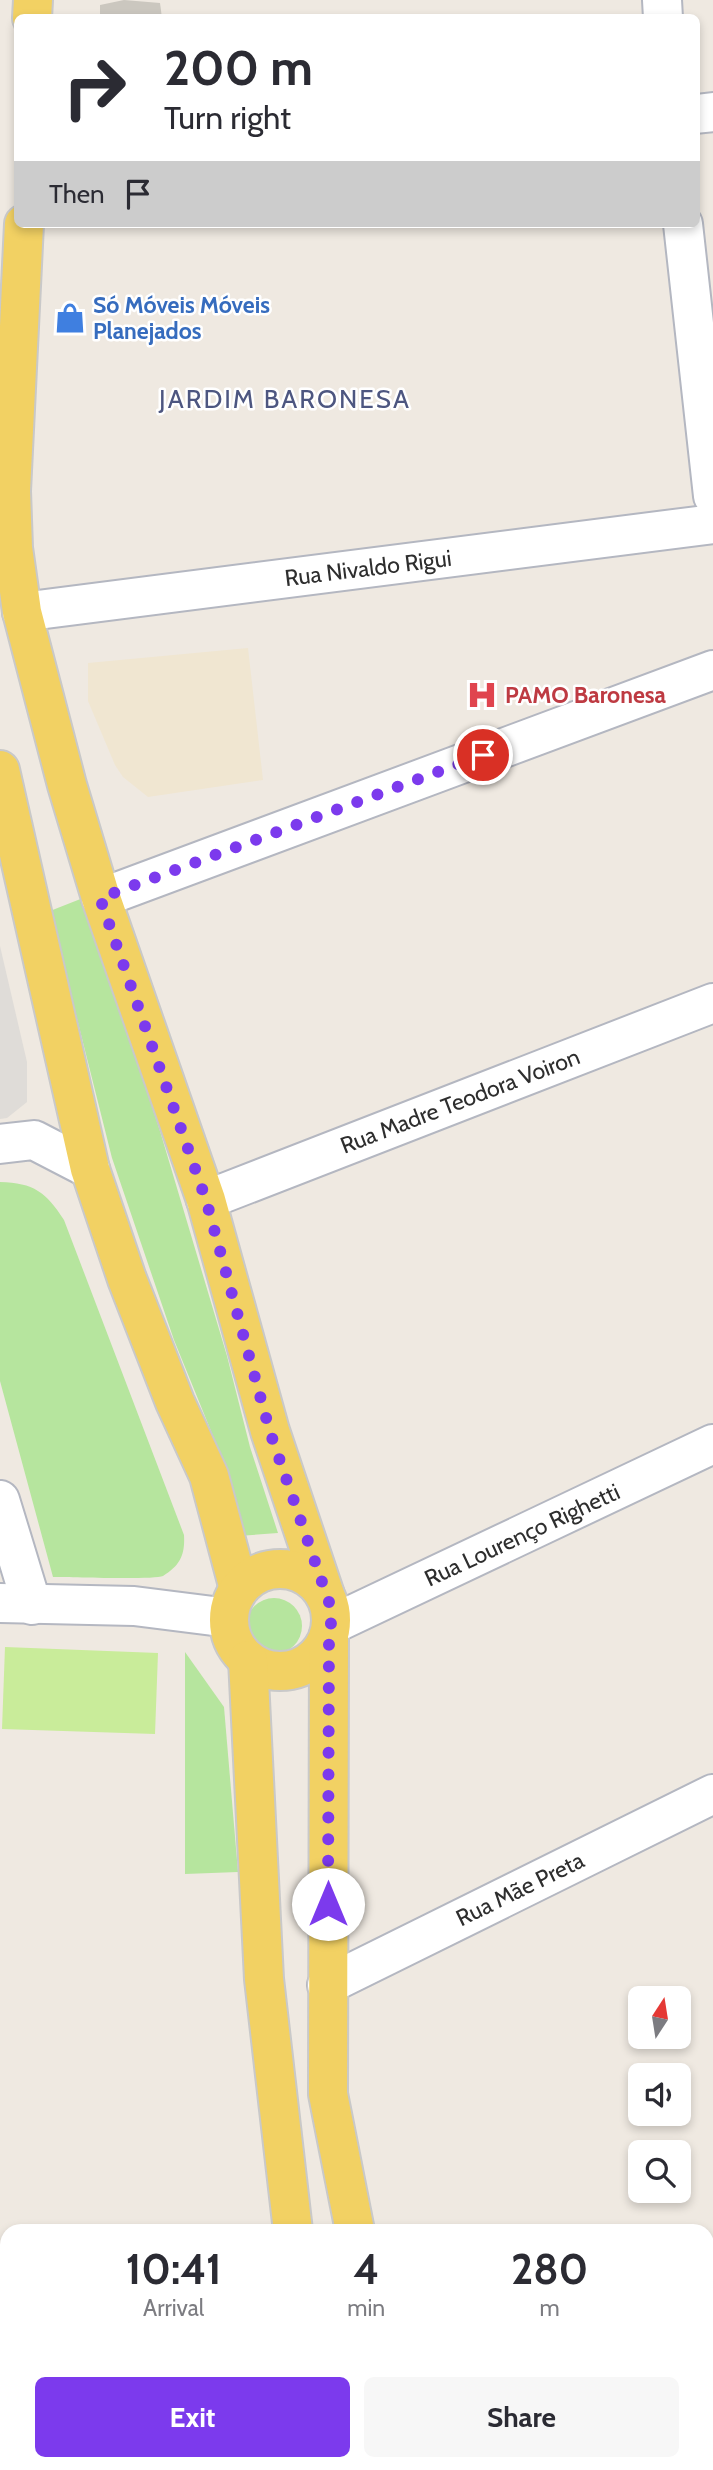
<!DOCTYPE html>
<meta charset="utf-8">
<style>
body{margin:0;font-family:Cabin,sans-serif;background:#f7f7f7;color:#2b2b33;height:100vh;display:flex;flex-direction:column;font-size:26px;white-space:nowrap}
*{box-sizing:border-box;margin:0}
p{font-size:23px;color:#7c7c81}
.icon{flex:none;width:38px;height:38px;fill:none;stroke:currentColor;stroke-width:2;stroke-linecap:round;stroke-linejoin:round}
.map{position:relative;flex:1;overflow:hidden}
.drawer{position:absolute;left:0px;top:2224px;width:714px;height:247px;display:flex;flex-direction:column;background:#fff;border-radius:21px 21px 0 0;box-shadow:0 4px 10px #0003}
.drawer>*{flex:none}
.hud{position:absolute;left:14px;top:14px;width:686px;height:214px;border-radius:10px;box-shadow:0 4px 10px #0003;background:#fff;color:#2b2b33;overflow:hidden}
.needle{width:46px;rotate:12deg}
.controls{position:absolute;left:628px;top:1986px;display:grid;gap:14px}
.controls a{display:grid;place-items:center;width:63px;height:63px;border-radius:10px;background:#fff;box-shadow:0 4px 10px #0003;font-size:35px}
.pin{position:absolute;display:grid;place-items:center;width:60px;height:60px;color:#fff;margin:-30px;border:4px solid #fff;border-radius:50%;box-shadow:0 2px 7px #0007}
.me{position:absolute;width:77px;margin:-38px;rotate:0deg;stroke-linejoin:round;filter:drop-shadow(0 0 5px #0008)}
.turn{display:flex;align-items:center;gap:24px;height:147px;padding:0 35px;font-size:32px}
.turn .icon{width:91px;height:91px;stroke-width:2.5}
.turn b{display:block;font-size:49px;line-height:60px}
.then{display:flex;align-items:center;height:66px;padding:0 35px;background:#0003;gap:14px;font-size:26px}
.eta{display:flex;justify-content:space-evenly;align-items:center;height:119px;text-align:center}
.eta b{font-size:42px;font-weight:800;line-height:49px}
.cta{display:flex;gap:14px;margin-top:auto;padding:14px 35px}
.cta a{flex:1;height:80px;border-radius:10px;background:#7c3aed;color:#fff;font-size:28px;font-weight:800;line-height:80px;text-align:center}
.cta a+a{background:#f7f7f7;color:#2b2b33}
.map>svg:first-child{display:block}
</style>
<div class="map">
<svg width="713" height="2470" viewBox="0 0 713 2470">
<rect width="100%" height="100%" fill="#efe9e1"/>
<path fill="#f0e6d1" d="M248,648L263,780L148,797L123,777L115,765L88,701V663Z"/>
<g fill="#b6e59e">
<path d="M83,898L160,1131L227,1356L250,1447L278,1533L238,1536L224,1463L174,1340L112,1158L50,911Z"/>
<path d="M0,1182C34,1183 46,1192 64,1220L184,1535C185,1554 181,1565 163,1576C154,1580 70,1577 53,1577L0,1381Z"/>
<circle cx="274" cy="1626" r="28"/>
<path d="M185,1652L224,1707L238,1872L185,1874Z"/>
</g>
<path fill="#c9ec9a" d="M5,1647L158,1653L155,1734L2,1729Z"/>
<path fill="#dfdcd8" d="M0,946L27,1062V1102L7,1118L0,1119Z"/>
<path fill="#cbc7bf" d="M124,0L160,3L162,18H100V5Z"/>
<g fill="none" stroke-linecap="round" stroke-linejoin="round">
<g stroke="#b4b7c1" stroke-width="42">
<g id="minor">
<path d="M662,0L663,18"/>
<path d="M696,114L713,112"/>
<path d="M683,224L713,496"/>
<path d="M22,612L713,524"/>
<path d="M101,898L713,670"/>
<path d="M0,1144L34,1140L90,1169"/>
<path d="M206,1200L713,1003"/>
<path d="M0,1500L32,1605"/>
<path d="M0,1603L134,1606L229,1618"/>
<path d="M331,1625L713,1444"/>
<path d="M327,1985L713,1794"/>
</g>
</g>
<g stroke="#c9c9c9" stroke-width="42">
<g id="major">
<path d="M32,18L33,0"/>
<path d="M24,224L11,491L13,548L22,612L67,785L101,898L206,1200L270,1431L325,1595"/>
<path d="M0,770L90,1169L127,1279L175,1402L209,1476L239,1589"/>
<circle cx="280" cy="1620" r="51"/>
<path d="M329,1635L328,2094L355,2231"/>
<path d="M248,1660L264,1979L293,2231"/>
<path d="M327,2464L328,2470"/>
<path d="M397,2464L398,2470"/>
</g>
</g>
<use href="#minor" stroke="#fff" stroke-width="38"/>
<use href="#major" stroke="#f2d163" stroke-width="38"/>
</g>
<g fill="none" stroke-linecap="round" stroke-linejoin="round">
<path stroke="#7c3aed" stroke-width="12" stroke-dasharray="0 21.6" d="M328,1904L329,1635L331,1625L330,1605L270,1432L206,1200L100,898L483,755"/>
</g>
<defs>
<g id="shop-bare" transform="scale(2.415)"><path d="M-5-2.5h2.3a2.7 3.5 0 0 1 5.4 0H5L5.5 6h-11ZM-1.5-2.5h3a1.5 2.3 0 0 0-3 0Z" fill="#3f7fe0" stroke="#fff" stroke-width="2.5" paint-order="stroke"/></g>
<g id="hospital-bare" transform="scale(2.415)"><path d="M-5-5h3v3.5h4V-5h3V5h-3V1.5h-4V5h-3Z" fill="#e0444e" stroke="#fff" stroke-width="2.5" paint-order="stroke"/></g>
</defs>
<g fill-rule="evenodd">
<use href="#shop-bare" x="70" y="318"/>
<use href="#hospital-bare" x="482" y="695"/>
</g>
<g text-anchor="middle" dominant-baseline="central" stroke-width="5" stroke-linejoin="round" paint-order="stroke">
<g font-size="23" font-weight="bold" fill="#366cbe" stroke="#fff" text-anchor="start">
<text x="93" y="305">Só Móveis Móveis<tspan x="93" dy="26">Planejados</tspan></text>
</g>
<g font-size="23" fill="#2e2e2e" stroke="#fff">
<text transform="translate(368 568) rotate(-7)">Rua Nivaldo Rigui</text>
<text transform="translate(460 1101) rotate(-21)">Rua Madre Teodora Voiron</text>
<text transform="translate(522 1535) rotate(-25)">Rua Lourenço Righetti</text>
<text transform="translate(520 1889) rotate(-26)">Rua Mãe Preta</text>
</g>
<g font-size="23" font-weight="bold" fill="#be3a42" stroke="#fff" text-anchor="start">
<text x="505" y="695">PAMO Baronesa</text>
</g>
<g font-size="26" letter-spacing="2" fill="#4d5680" stroke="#fff">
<text x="285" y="399">JARDIM BARONESA</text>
</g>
</g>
</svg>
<div class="controls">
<a><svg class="needle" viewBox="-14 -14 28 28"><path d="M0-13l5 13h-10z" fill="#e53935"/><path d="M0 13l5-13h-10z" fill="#7c7c81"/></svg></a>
<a><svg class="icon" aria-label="sound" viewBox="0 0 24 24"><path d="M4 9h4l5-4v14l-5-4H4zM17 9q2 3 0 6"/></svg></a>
<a><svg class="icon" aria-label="search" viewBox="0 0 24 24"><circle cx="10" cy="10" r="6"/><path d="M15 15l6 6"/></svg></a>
</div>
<div class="pin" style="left:483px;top:755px;background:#d93025"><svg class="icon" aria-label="arrive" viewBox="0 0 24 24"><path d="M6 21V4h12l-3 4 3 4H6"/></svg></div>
<svg class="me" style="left:328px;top:1904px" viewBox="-20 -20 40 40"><circle r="19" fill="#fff"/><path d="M0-13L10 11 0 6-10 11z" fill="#7c3aed"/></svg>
<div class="hud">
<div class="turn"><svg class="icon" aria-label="right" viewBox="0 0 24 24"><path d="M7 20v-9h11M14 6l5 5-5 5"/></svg><div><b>200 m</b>Turn right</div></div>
<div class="then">Then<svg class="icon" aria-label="arrive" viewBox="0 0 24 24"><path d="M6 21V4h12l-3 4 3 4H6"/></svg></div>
</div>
<section class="drawer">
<div class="eta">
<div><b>10:41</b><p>Arrival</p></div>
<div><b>4</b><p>min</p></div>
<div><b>280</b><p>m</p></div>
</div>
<div class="cta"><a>Exit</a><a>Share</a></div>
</section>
</div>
